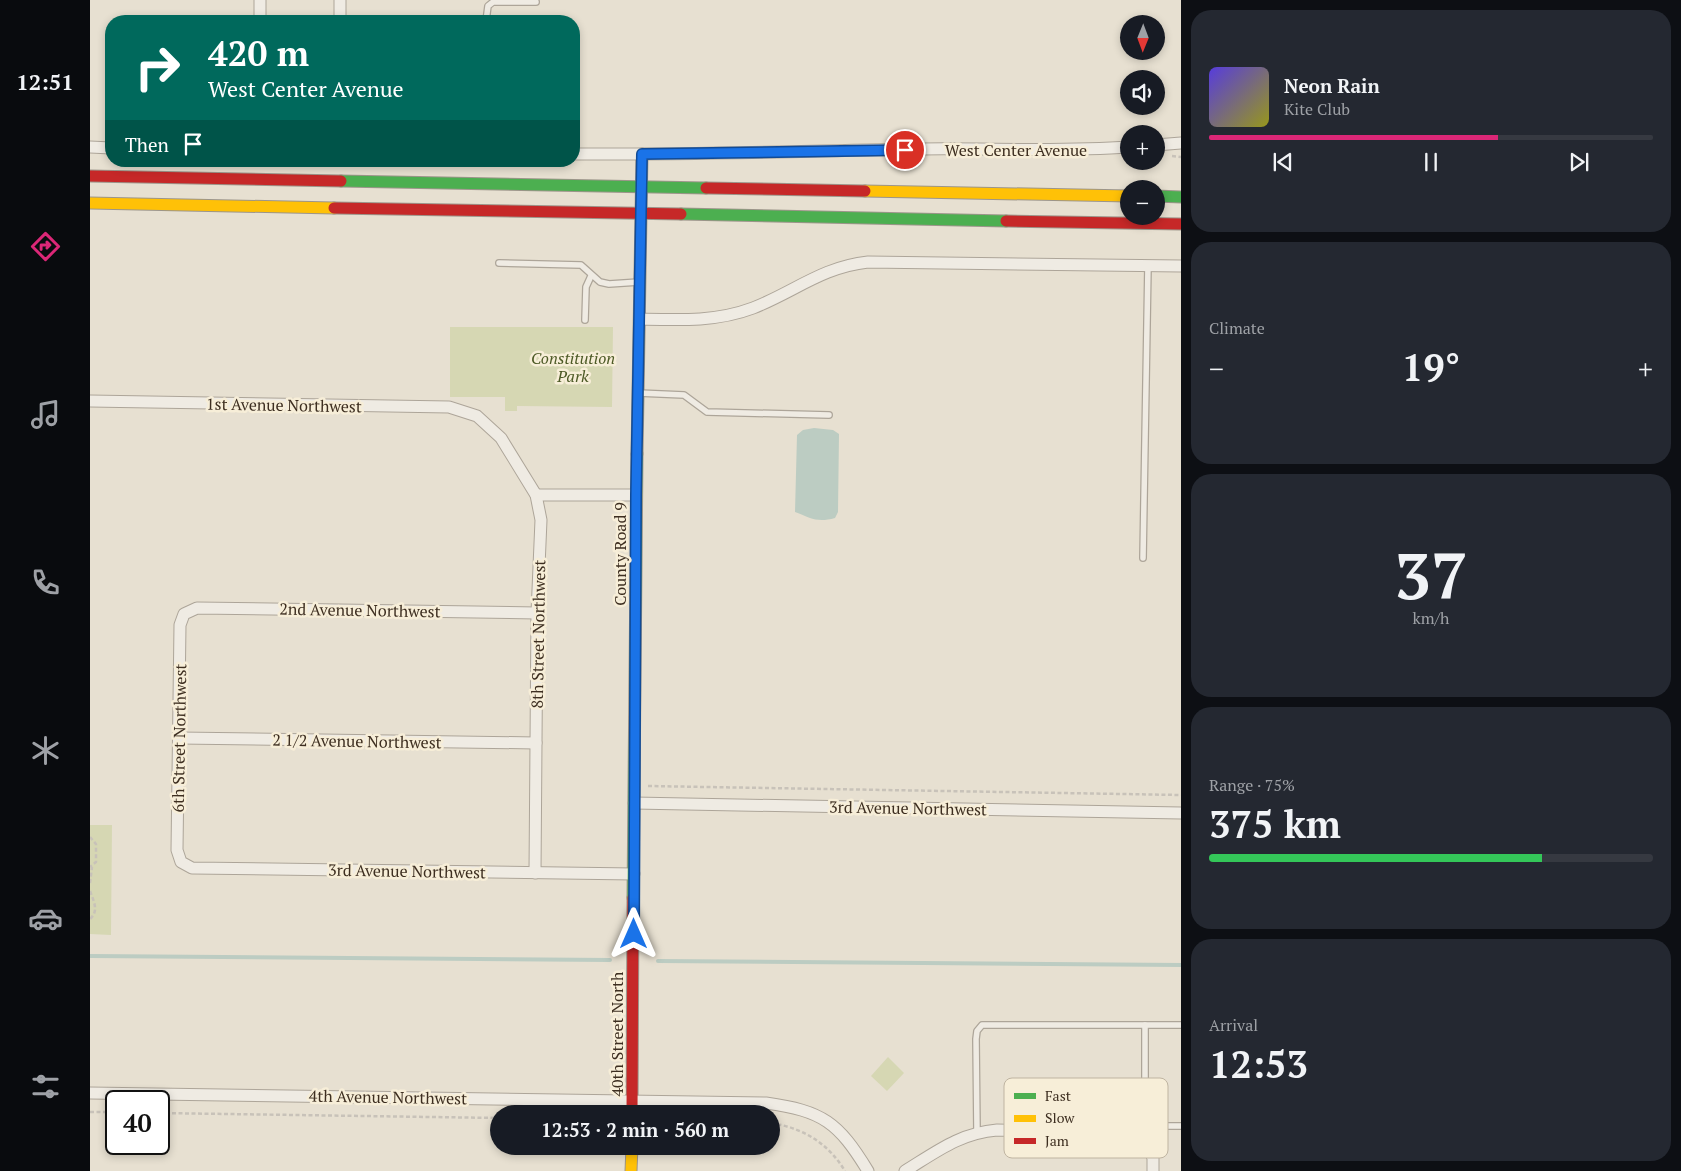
<!DOCTYPE html>
<html lang="en">
<head>
<meta charset="utf-8">
<style>
  body { margin:0; font-family:"PT Serif",serif; background:#242831; color:#f1f3f6; height:100vh; display:flex; flex-direction:column; font-size:19px; white-space:nowrap }
  * { box-sizing:border-box; margin:0 }
  p { font-size:16px; color:#9ea1a6 }
  .icon { flex:none; width:28px; height:28px; fill:none; stroke:currentColor; stroke-width:2; stroke-linecap:round; stroke-linejoin:round }
  .map { position:relative; flex:1; overflow:hidden }
  .details { display:flex; flex-direction:column; gap:10px; padding:10px; background:#0d0f14; width:500px }
  .details>* { flex:none }
  .hud { position:absolute; left:15px; top:15px; width:475px; height:152px; border-radius:20px; box-shadow:0 2px 8px #0003; background:#00695c; color:#fff; overflow:hidden }
  .needle { width:32px; rotate:181deg }
  .buttons { position:absolute; left:1030px; top:15px; display:grid; gap:10px }
  .buttons a { display:grid; place-items:center; width:45px; height:45px; border-radius:50%; background:#171b24; box-shadow:0 2px 8px #0003; font-size:25px }
  .speed { position:absolute; left:15px; top:1090px; display:flex; gap:10px; font-size:25px; font-weight:700; text-align:center }
  .speed>* { display:grid; place-content:center; width:65px; height:65px; border-radius:50%; background:#171b24; box-shadow:0 2px 8px #0003; line-height:1 }
  .speed .limit { border:2px solid #111; border-radius:8px; background:#fff; color:#111 }
  .pin { position:absolute; display:grid; place-items:center; width:42px; height:42px; color:#fff; margin:-21px; border:2px solid #fff; border-radius:50%; box-shadow:0 1px 5px #0007 }
  .me { position:absolute; width:55px; margin:-28px; rotate:0deg; stroke-linejoin:round; filter:drop-shadow(0 0 4px #0008) }
  .turn { display:flex; align-items:center; gap:18px; height:105px; padding:0 20px; font-size:22px }
  .turn .icon { width:65px; height:65px; stroke-width:2.5 }
  .turn b { display:block; font-size:35px; line-height:42px }
  .then { display:flex; align-items:center; height:48px; padding:0 20px; background:#0003; gap:10px; font-size:19px }
  .big { font-size:38px; font-weight:800; line-height:1.1 }
  .details .card { flex:1; display:flex; flex-direction:column; justify-content:center; gap:8px; min-width:0; padding:0 18px; border-radius:20px; background:#242831 }
  .details .dial { align-items:center; gap:0 }
  .dial b { font-size:65px; line-height:1 }
  .song { display:flex; align-items:center; gap:15px }
  .cover { width:60px; height:60px; border-radius:8px; background:linear-gradient(135deg,hsl(250 70% 55%),hsl(60 70% 35%)) }
  .played { height:5px; border-radius:2px; background:linear-gradient(90deg,#db2777 65%,#363941 65%) }
  .keys { display:flex; justify-content:space-around; direction:ltr }
  .heat { display:flex; justify-content:space-between; align-items:center; font-size:28px; direction:ltr }
  .charge { height:8px; border-radius:4px; background:linear-gradient(90deg,#34c759 75%,#363941 0) }
  .trip { position:absolute; left:400px; top:1105px; width:290px; height:50px; border-radius:25px; background:#171b24; box-shadow:0 2px 8px #0003; font-weight:800; line-height:50px; text-align:center }
  main { display:flex; flex:1; min-height:0 }
  .tab-bar { display:flex; flex-direction:column; width:90px; justify-content:space-around; align-items:center; background:#090b0e; color:#9ea1a6 }
  .tab-bar .icon { width:35px; height:35px }
  .tab-bar .current { color:#db2777 }
  .tab-bar b { font-size:22px; color:#f1f3f6 }
  .map>svg:first-child { display:block }
</style>
</head>
<body>
<main>
<nav class="tab-bar">
<b>12:51</b>
<svg class="icon current" aria-label="directions" viewBox="0 0 24 24"><path d="M12 3l9 9-9 9-9-9zM9 14v-3h6M13 9l2 2-2 2"/></svg>
<svg class="icon" aria-label="music" viewBox="0 0 24 24"><path d="M9 18V5l10-2v13"/><circle cx="6" cy="18" r="3"/><circle cx="16" cy="16" r="3"/></svg>
<svg class="icon" aria-label="phone" viewBox="0 0 24 24"><path d="M5 4h4l2 5-3 2q2 4 5 5l2-3 5 2v4C11 20 4 13 5 4z"/></svg>
<svg class="icon" aria-label="climate" viewBox="0 0 24 24"><path d="M12 3v18M4 7l16 10M4 17L20 7"/></svg>
<svg class="icon" aria-label="car" viewBox="0 0 24 24"><path d="M5 17H2v-5l4-1 3-4h7l3 4 3 1v5h-3M9 17h6M6 11h13"/><circle cx="7" cy="17" r="2"/><circle cx="17" cy="17" r="2"/></svg>
<svg class="icon" aria-label="filters" viewBox="0 0 24 24"><path d="M4 7h16M4 17h16"/><circle cx="9" cy="7" r="2"/><circle cx="15" cy="17" r="2"/></svg>
</nav>
<div class="map">
<svg width="1091" height="1171" viewBox="0 0 1091 1171">
  <rect width="100%" height="100%" fill="#e7e0d1"/>
  <g fill="#d6d7b3">
    <polygon points="360,327 523,327 522,407 427,406 427,411 415,411 415,397 360,397"/>
    <polygon points="0,825 22,825 21,935 0,934"/>
    <polygon points="798,1057 814,1073 797,1091 781,1076"/>
  </g>
  <path fill="#bcccc2" d="M724,428L743,430L749,434L748,512L745,518C727,523 721,518 705,512L707,435L713,430Z"/>
  <g fill="none" stroke-linecap="round" stroke-linejoin="round">
    <g stroke="#bcccc2" stroke-width="4">
      <polyline points="0,956 520,960"/>
      <polyline points="568,961 1091,965"/>
    </g>
    <g stroke="#ada599" stroke-width="8">
      <g id="lane">
        <polyline points="396,21 398,6 403,2 446,2"/>
        <polyline points="409,263 491,265 510,282 519,284 549,282"/>
        <polyline points="495,320 496,287 501,276"/>
        <polyline points="548,393 594,395 617,412 739,415"/>
        <polyline points="1053,558 1058,265"/>
        <polyline points="1055,1025 1091,1025"/>
        <polyline points="887,1132 886,1039 887,1031 892,1025 1055,1025 1055,1103 1050,1139"/>
        <polyline points="1050,1139 1065,1126 1091,1126"/>
      </g>
    </g>
    <g stroke="#ada599" stroke-width="13">
      <g id="street">
        <polyline points="170,21 170,0"/>
        <polyline points="250,21 250,0"/>
        <polyline points="1066,145 1091,143"/>
        <polyline points="0,147 21,148"/>
        <path d="M484,154C600,155 715,151 831,149C901,148 969,152 1039,147"/>
        <path d="M550,319C588,320 626,322 663,308C704,292 732,267 778,262L1091,266"/>
        <polyline points="0,401 359,407 387,416 411,438 446,495 451,520 447,613 445,873"/>
        <polyline points="446,495 546,495"/>
        <polyline points="447,613 107,608 94,614 90,625 87,850 91,862 102,868 544,874"/>
        <polyline points="89,738 446,743"/>
        <polyline points="544,803 1091,813"/>
        <path d="M0,1093L676,1103C733,1111 748,1122 778,1171"/>
        <path d="M815,1171C846,1152 870,1133 907,1130L1035,1133L1055,1141L1063,1158V1171"/>
      </g>
    </g>
    <g stroke="#9c958a" stroke-width="13">
      <g id="fast">
        <polyline points="251,181 616,188"/>
        <polyline points="1066,196 1091,197"/>
        <polyline points="591,214 916,221"/>
        <polyline points="543,898 547,454"/>
      </g>
    </g>
    <g stroke="#9c958a" stroke-width="13">
      <g id="slow">
        <polyline points="775,191 1039,196"/>
        <polyline points="0,203 244,208"/>
        <polyline points="547,454 552,154"/>
        <polyline points="541,1171 542,1146"/>
      </g>
    </g>
    <g stroke="#9c958a" stroke-width="13">
      <g id="jam">
        <polyline points="0,176 251,181"/>
        <polyline points="616,188 775,191"/>
        <polyline points="244,208 591,214"/>
        <polyline points="916,221 1091,224"/>
        <polyline points="542,1114 543,898"/>
      </g>
    </g>
    <g stroke="#c8c2b9" stroke-width="2.5" stroke-dasharray="4 2.5" stroke-linecap="butt">
      <polyline points="1082,156 1091,157"/>
      <polyline points="558,786 1091,795"/>
      <polyline points="0,837 6,844 6,862 0,867"/>
      <polyline points="0,883 2,867"/>
      <path d="M0,891C4,902 9,911 0,919"/>
      <polyline points="0,1112 26,1112"/>
      <polyline points="69,1113 409,1118"/>
      <path d="M681,1123C713,1128 738,1143 755,1171"/>
    </g>
    <use href="#lane" stroke="#efebe3" stroke-width="5.5"/>
    <use href="#street" stroke="#efebe3" stroke-width="11"/>
    <use href="#fast" stroke="#4caf50" stroke-width="11"/>
    <use href="#slow" stroke="#ffc107" stroke-width="11"/>
    <use href="#jam" stroke="#c62828" stroke-width="11"/>
  </g>
  <g fill="none" stroke-linecap="round" stroke-linejoin="round">
    <g stroke="#114b97" stroke-width="12">
      <polyline id="route" points="544,934 546,495 552,154 815,150"/>
    </g>
    <use href="#route" stroke="#1a73e8" stroke-width="9"/>
  </g>
  <g text-anchor="middle" stroke-width="5" stroke-linejoin="round" paint-order="stroke">
    <g font-size="16" fill="#3d2e20" stroke="#f7eed8">
      <text x="926" y="156">West Center Avenue</text>
      <text transform="translate(194 405) rotate(1)" y="6">1st Avenue Northwest</text>
      <text transform="translate(530 554) rotate(-90)" y="6">County Road 9</text>
      <text transform="translate(270 610) rotate(1)" y="6">2nd Avenue Northwest</text>
      <text transform="translate(448 634) rotate(-89)" y="6">8th Street Northwest</text>
      <text transform="translate(89 738) rotate(-89)" y="6">6th Street Northwest</text>
      <text transform="translate(267 741) rotate(1)" y="6">2 1/2 Avenue Northwest</text>
      <text transform="translate(818 808) rotate(1)" y="6">3rd Avenue Northwest</text>
      <text transform="translate(317 871) rotate(1)" y="6">3rd Avenue Northwest</text>
      <text transform="translate(527 1034) rotate(-90)" y="6">40th Street North</text>
      <text transform="translate(298 1097) rotate(1)" y="6">4th Avenue Northwest</text>
    </g>
    <g font-size="16" font-style="italic" fill="#4d5a26" stroke="#f7eed8">
      <text x="483" y="364">Constitution<tspan x="483" dy="18">Park</tspan></text>
    </g>
  </g>
  <rect x="914" y="1078" width="164" height="80" rx="8" fill="#f7eed8" stroke="#bfb4a1" stroke-width="1"/>
  <rect x="924" y="1093" width="22" height="6" fill="#4caf50"/>
  <rect x="924" y="1115" width="22" height="7" fill="#ffc107"/>
  <rect x="924" y="1138" width="22" height="6" fill="#c62828"/>
  <g font-size="14" fill="#3d2e20">
    <text x="955" y="1101">Fast</text>
    <text x="955" y="1123">Slow</text>
    <text x="955" y="1146">Jam</text>
  </g>
</svg>
<div class="buttons">
<a><svg class="needle" viewBox="-14 -14 28 28"><path d="M0-13l5 13h-10z" fill="#e53935"/><path d="M0 13l5-13h-10z" fill="#9ea1a6"/></svg></a>
<a><svg class="icon" aria-label="sound" viewBox="0 0 24 24"><path d="M4 9h4l5-4v14l-5-4H4zM17 9q2 3 0 6"/></svg></a>
<a>+</a>
<a>−</a>
</div>
<div class="speed"><div class="limit">40</div></div>
<div class="pin" style="left:815px;top:150px;background:#d93025"><svg class="icon" aria-label="arrive" viewBox="0 0 24 24"><path d="M6 21V4h12l-3 4 3 4H6"/></svg></div>
<svg class="me" style="left:544px;top:934px" viewBox="-20 -20 40 40"><path d="M0-17L14 15 0 8-14 15z" fill="#1a73e8" stroke="#fff" stroke-width="4"/></svg>
<div class="trip">12:53 · 2 min · 560 m</div>
<div class="hud">
<div class="turn"><svg class="icon" aria-label="right" viewBox="0 0 24 24"><path d="M7 20v-9h11M14 6l5 5-5 5"/></svg><div><b>420 m</b>West Center Avenue</div></div>
<div class="then">Then<svg class="icon" aria-label="arrive" viewBox="0 0 24 24"><path d="M6 21V4h12l-3 4 3 4H6"/></svg></div>
</div>
</div>
<section class="details">
<div class="card">
<div class="song"><i class="cover"></i><div><b>Neon Rain</b><p>Kite Club</p></div></div>
<div class="played"></div>
<div class="keys"><svg class="icon" aria-label="previous" viewBox="0 0 24 24"><path d="M18 5L8 12l10 7zM5 5v14"/></svg><svg class="icon" aria-label="pause" viewBox="0 0 24 24"><path d="M8 5v14M16 5v14"/></svg><svg class="icon" aria-label="next" viewBox="0 0 24 24"><path d="M6 5l10 7-10 7zM19 5v14"/></svg></div>
</div>
<div class="card"><p>Climate</p>
<div class="heat"><a>−</a><b class="big">19°</b><a>+</a></div>
</div>
<div class="card dial"><b>37</b><p>km/h</p></div>
<div class="card"><p>Range · 75%</p><b class="big">375 km</b><div class="charge"></div></div>
<div class="card"><p>Arrival</p><b class="big">12:53</b></div>
</section>
</main>
</body>
</html>
